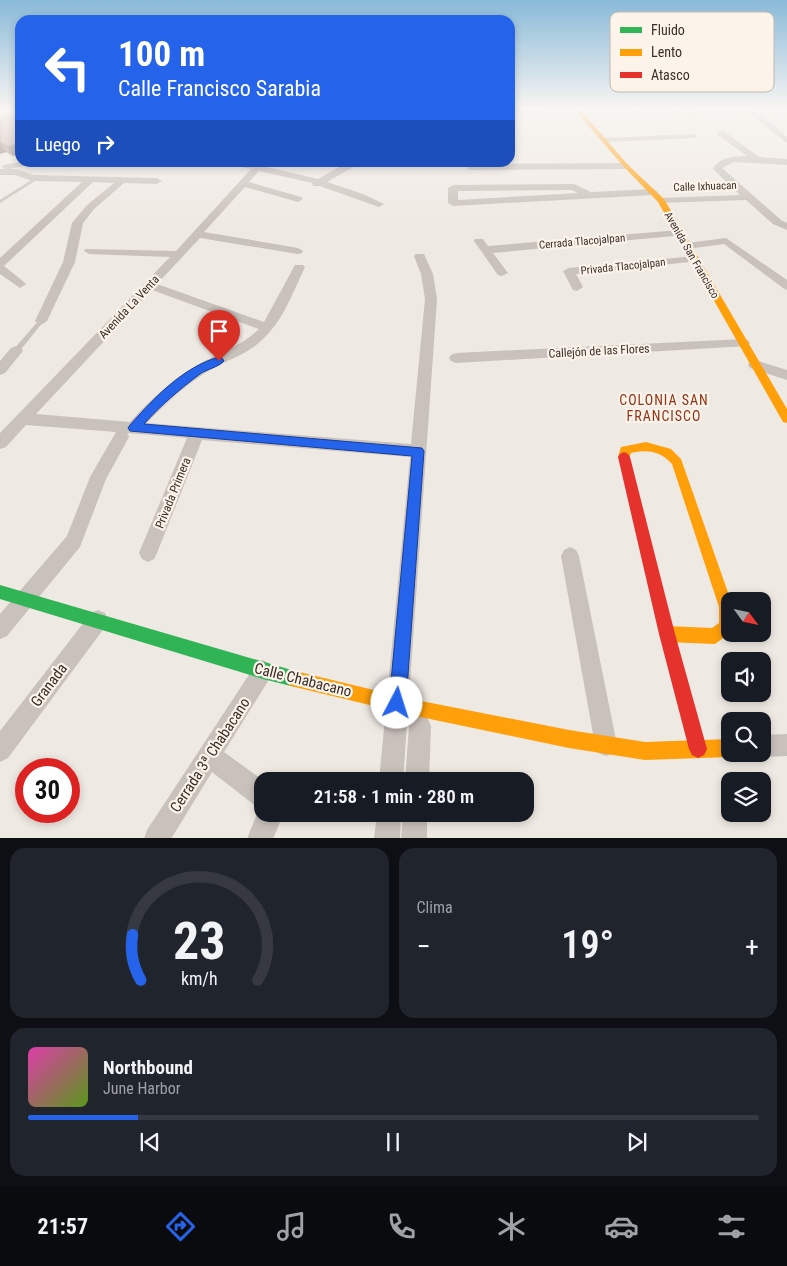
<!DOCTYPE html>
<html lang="es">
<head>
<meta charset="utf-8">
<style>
  body { margin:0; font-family:"Roboto Condensed",sans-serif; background:#20242c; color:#f1f3f6; height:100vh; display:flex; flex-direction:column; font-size:19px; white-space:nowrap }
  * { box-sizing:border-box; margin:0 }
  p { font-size:16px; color:#9ea1a6 }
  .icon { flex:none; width:28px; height:28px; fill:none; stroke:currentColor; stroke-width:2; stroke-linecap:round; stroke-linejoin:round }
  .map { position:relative; height:838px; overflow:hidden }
  .drawer { display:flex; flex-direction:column; gap:10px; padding:10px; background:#0d0f14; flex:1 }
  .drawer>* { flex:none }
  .top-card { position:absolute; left:15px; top:15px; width:500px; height:152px; border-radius:15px; box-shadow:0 2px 8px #0003; background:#2563eb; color:#fff; overflow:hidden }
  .needle { width:32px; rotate:123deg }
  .controls { position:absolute; left:721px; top:592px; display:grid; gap:10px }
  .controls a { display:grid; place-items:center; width:50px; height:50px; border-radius:10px; background:#171b24; box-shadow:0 2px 8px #0003; font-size:25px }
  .speed { position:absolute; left:15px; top:758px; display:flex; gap:10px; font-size:25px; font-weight:700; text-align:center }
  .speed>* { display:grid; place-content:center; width:65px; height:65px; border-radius:50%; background:#171b24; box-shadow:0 2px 8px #0003; line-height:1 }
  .speed .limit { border:8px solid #d22; background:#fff; color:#111 }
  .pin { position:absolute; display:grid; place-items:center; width:42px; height:42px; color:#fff; margin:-51px -21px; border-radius:50% 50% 50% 0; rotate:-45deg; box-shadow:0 0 5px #0007 }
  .pin .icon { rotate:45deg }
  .me { position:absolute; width:55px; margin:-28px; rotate:5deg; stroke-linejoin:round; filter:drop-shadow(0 0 4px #0008) }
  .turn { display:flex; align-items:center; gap:18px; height:105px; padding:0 20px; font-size:22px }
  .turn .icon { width:65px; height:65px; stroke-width:2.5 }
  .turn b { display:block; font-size:35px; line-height:42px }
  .then { display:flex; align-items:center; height:48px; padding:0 20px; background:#0003; gap:10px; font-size:19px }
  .big { font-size:38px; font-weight:600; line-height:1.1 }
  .drawer .widget { flex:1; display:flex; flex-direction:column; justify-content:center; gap:8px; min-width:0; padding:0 18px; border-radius:15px; background:#20242c }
  .drawer .dial { align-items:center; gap:0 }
  .dial svg { height:130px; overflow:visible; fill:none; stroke:#363941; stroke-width:7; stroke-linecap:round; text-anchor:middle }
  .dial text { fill:#f1f3f6; stroke:none }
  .song { display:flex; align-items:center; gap:15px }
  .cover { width:60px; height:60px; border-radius:8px; background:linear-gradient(135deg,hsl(320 70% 55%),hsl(90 70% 35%)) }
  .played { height:5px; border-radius:2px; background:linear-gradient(90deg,#2563eb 15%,#363941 15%) }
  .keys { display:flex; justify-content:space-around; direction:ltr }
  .heat { display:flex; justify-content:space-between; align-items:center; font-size:28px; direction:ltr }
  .drawer .tiles { flex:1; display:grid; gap:10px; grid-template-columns:1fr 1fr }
  .widget:last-child { grid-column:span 2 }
  .trip { position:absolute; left:254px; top:772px; width:280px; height:50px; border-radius:15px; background:#171b24; box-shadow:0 2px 8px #0003; font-weight:600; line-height:50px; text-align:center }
  .dock { display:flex; height:80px; justify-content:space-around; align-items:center; background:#090b0e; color:#9ea1a6 }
  .dock .icon { width:35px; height:35px }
  .dock .on { color:#2563eb }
  .dock b { font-size:22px; color:#f1f3f6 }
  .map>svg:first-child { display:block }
</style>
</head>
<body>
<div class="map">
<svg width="787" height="839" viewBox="0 0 787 839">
  <rect width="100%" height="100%" fill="#efe9e3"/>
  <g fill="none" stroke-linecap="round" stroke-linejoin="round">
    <g fill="#c9c1bb" fill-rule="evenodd">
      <polygon points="36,177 40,178 0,203 0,200"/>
      <polygon points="41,319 44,321 43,322 18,353 14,353 13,351 14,349 39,320"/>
    </g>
    <g fill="#c9c1bb" fill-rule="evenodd">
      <polygon points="580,108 577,111 510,113 510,109"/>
      <polygon points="626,108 635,108 639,112 632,114"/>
      <polygon points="669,108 688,112 710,108 753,111 763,115 787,137 787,143 751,115 719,111 688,116 669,111"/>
      <polygon points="20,109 20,113 0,119 0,115"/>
      <path d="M718,131H724L759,157L787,159V165L734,162L722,168L781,220L787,223V230L773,224L746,200L658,203V199L661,198L740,195L713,169C719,157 735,156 747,156L718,135Z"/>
      <polygon points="693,134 697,136 696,138 604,142 600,140 604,138"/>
      <polygon points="20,162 48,162 9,169 16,169 33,175 157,178 162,181 157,184 124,183 94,209 83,223 75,262 47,321 41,325 35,321 63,262 72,223 87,205 114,183 93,182 4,266 24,282 26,284 20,288 0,274 0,258 82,182 32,181 15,175 0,175 0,169 5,169 2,167 3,165"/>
      <polygon points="107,162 116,162 116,163 112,166"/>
      <path d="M216,162L255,164L257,162H266L263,166L318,179L348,162H355V166L327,182L363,194L384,204L379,207L376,206L320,186H313L312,183L259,171L249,182L301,197L303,199L298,202L245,187L204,232L298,248L303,251L302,253L298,254L200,238L157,284L264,322L295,265H303L305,267C293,292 283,321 262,340C248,354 229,359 212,369C187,383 167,402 147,423L411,444L425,299L421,274L414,256L416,254H424L433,274L437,299L409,697L419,699L431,726L429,781H405L409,727L407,723L403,781H379L410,457L202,440L157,553L154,559L148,562L142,559L139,553L187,438L127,433L129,437L106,479L80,547L7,636L0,639V614L67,536L90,477L116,432L26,425L6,447L0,449V433L170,257L89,254L84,251L85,249L176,251L251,169ZM152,290L259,329C242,346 220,352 199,364C173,379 151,399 130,422L36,414Z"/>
      <polygon points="464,162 473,162 474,164 626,163 630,166 626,169 471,170 468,169"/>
      <path d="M574,184L591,192L653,189L658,192L653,195L453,206L448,203V188L453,185ZM572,190L578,193L458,200V191Z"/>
      <polygon points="680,230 685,233 684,235 493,253 508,273 502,276 498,275 474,241 475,239 483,239 488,246"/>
      <polygon points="726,238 787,280 787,290 783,288 724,244 687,249 682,246 687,243"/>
      <polygon points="695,256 699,257 701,259 699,261 576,274 583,287 577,291 573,290 563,271 569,268"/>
      <polygon points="743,339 748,340 750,343 748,346 456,363 451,361 449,358 451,355 456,353"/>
      <polygon points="16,346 21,348 23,351 5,373 0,375 0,361 11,348"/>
      <polygon points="755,360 787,370 787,380 750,368 748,365 750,362"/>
      <polygon points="570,547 576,550 579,556 617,745 614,753 606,756 598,753 595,745 561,556 564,550"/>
      <polygon points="98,610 105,613 108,620 105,627 8,758 0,762 0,731 91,613"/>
      <polygon points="263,660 270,664 274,671 270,678 224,752 264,781 262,814 281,814 280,822 273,839 247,839 260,806 253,804 212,772 171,839 144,839 147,830 256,664"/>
      <polygon points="787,734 787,756 762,757 754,754 762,754 762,735"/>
      <polygon points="377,814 401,814 400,839 374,839"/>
      <polygon points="403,814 427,814 427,839 401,839"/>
    </g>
    <polygon fill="#30b455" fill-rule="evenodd" points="0,585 295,671 301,673 303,679 301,685 295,687 263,679 0,599"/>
    <g fill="#ff9f0a" fill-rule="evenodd">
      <polygon points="573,108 579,108 628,165 664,199 787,409 787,423 783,422 658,202 624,167"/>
      <path d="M646,442L671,449L681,459L731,601L730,633L715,644L667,642L662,639L659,634L662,629L667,626L712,628L719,623V607L672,464C661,451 647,449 631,453L628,460L624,462L620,460L618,457L621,447Z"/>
      <polygon points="295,671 411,699 569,730 645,742 730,739 730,754 736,754 730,757 645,760 569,748 411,715 295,687 289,685 287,679 289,673"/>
    </g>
    <polygon fill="#e5322d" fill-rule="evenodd" points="624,452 628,454 630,457 675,634 707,749 704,755 698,758 692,755 689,749 659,634 618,457 620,454"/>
  </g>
  <polygon fill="#a9948b" points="0,120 13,156 6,152 0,154"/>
  <g fill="#8a7871">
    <polygon points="1,143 6,152 0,154 0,144"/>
    <polygon points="20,143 20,153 13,156 8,147"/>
  </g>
  <polygon fill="#c5aca2" stroke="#8a7871" points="20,114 20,143 8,147 1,143 0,144 0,120"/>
  <linearGradient id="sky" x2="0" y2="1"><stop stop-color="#89bad9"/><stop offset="0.48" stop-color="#f8f5f2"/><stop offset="1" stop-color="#f8f5f2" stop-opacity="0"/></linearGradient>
  <rect width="787" height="226" fill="url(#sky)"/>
  <path fill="#2563eb" stroke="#184099" d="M219,357L222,358L224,361C219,367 207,369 200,374C180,389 161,405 144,424L422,448L424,451L406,703L403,709L397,711L391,709L389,703L412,456L130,431L128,428L130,425C154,398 183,367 219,357Z"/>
  <g text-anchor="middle" stroke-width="4.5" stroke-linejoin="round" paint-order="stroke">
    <g font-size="11" fill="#3a2e28" stroke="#fcf3ea">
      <text transform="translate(705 186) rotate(-2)" y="4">Calle Ixhuacan</text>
      <text transform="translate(582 241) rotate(-5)" y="4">Cerrada Tlacojalpan</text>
      <text transform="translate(692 255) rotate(60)" y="4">Avenida San Francisco</text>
      <text transform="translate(623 266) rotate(-6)" y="4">Privada Tlacojalpan</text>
    </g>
    <g font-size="12" fill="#3a2e28" stroke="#fcf3ea">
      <text transform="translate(129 307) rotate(-47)" y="4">Avenida La Venta</text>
      <text transform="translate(599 351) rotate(-3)" y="4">Callejón de las Flores</text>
      <text transform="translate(173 493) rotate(-68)" y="4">Privada Primera</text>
    </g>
    <g font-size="14" letter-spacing="1" fill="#923418" stroke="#fcf3ea">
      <text x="664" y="405">COLONIA SAN<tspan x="664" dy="16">FRANCISCO</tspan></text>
    </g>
    <g font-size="15" fill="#3a2e28" stroke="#fcf3ea">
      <text transform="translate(303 680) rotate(14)" y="5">Calle Chabacano</text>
      <text transform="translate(49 685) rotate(-53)" y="5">Granada</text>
      <text transform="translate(210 755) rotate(-57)" y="5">Cerrada 3ª Chabacano</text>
    </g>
  </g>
  <rect x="610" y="12" width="164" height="80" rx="8" fill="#fcf3ea" stroke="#c2b8b0" stroke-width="1"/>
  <rect x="620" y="27" width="22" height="6" fill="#30b455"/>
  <rect x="620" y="49" width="22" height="7" fill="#ff9f0a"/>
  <rect x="620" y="72" width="22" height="6" fill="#e5322d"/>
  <g font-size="14" fill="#3a2e28">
    <text x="651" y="35">Fluido</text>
    <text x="651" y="57">Lento</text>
    <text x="651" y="80">Atasco</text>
  </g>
</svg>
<div class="controls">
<a><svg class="needle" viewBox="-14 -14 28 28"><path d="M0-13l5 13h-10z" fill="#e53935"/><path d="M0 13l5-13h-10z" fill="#9ea1a6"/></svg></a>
<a><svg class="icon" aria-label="sound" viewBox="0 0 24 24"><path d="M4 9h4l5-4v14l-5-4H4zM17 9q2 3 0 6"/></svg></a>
<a><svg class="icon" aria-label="search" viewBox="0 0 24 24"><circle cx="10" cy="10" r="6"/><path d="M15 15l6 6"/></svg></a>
<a><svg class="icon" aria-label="layers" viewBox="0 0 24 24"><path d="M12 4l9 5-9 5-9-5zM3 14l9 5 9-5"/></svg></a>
</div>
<div class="speed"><div class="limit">30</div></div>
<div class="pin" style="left:219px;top:361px;background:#d93025"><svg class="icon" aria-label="arrive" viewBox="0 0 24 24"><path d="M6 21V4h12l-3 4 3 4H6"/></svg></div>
<svg class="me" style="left:397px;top:703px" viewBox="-20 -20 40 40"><circle r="19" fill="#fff"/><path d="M0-13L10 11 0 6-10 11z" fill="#2563eb"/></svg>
<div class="trip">21:58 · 1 min · 280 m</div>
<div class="top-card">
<div class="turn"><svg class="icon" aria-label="left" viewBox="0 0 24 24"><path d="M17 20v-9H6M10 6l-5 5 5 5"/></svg><div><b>100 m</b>Calle Francisco Sarabia</div></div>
<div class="then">Luego<svg class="icon" aria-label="right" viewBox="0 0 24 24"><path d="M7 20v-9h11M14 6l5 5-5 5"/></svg></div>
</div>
</div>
<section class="drawer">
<div class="tiles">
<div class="widget dial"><svg viewBox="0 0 100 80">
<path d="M14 69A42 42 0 1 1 86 69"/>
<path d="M14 69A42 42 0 0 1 9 41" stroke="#2563eb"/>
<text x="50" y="56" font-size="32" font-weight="700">23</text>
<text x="50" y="72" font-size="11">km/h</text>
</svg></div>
<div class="widget"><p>Clima</p>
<div class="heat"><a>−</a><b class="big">19°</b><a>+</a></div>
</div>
<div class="widget">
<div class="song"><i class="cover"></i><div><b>Northbound</b><p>June Harbor</p></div></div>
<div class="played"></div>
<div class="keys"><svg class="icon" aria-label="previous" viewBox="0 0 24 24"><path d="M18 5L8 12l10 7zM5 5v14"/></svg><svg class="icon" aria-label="pause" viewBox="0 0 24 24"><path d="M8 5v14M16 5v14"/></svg><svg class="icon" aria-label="next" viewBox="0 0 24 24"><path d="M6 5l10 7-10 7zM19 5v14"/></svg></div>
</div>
</div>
</section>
<nav class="dock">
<b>21:57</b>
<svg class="icon on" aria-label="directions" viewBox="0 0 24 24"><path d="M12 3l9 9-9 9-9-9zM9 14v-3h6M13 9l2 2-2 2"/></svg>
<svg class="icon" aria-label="music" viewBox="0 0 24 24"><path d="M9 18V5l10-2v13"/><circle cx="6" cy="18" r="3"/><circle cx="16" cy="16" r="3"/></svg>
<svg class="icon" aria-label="phone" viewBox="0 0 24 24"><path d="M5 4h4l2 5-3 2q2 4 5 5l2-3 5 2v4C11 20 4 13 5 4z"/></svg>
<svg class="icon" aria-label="climate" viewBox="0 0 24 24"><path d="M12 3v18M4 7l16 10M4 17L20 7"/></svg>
<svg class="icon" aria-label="car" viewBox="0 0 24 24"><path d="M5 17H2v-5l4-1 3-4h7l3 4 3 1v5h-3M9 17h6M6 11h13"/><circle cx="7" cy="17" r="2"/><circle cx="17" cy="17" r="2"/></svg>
<svg class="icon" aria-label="filters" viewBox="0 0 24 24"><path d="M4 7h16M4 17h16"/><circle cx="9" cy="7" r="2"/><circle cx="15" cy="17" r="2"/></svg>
</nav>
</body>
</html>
